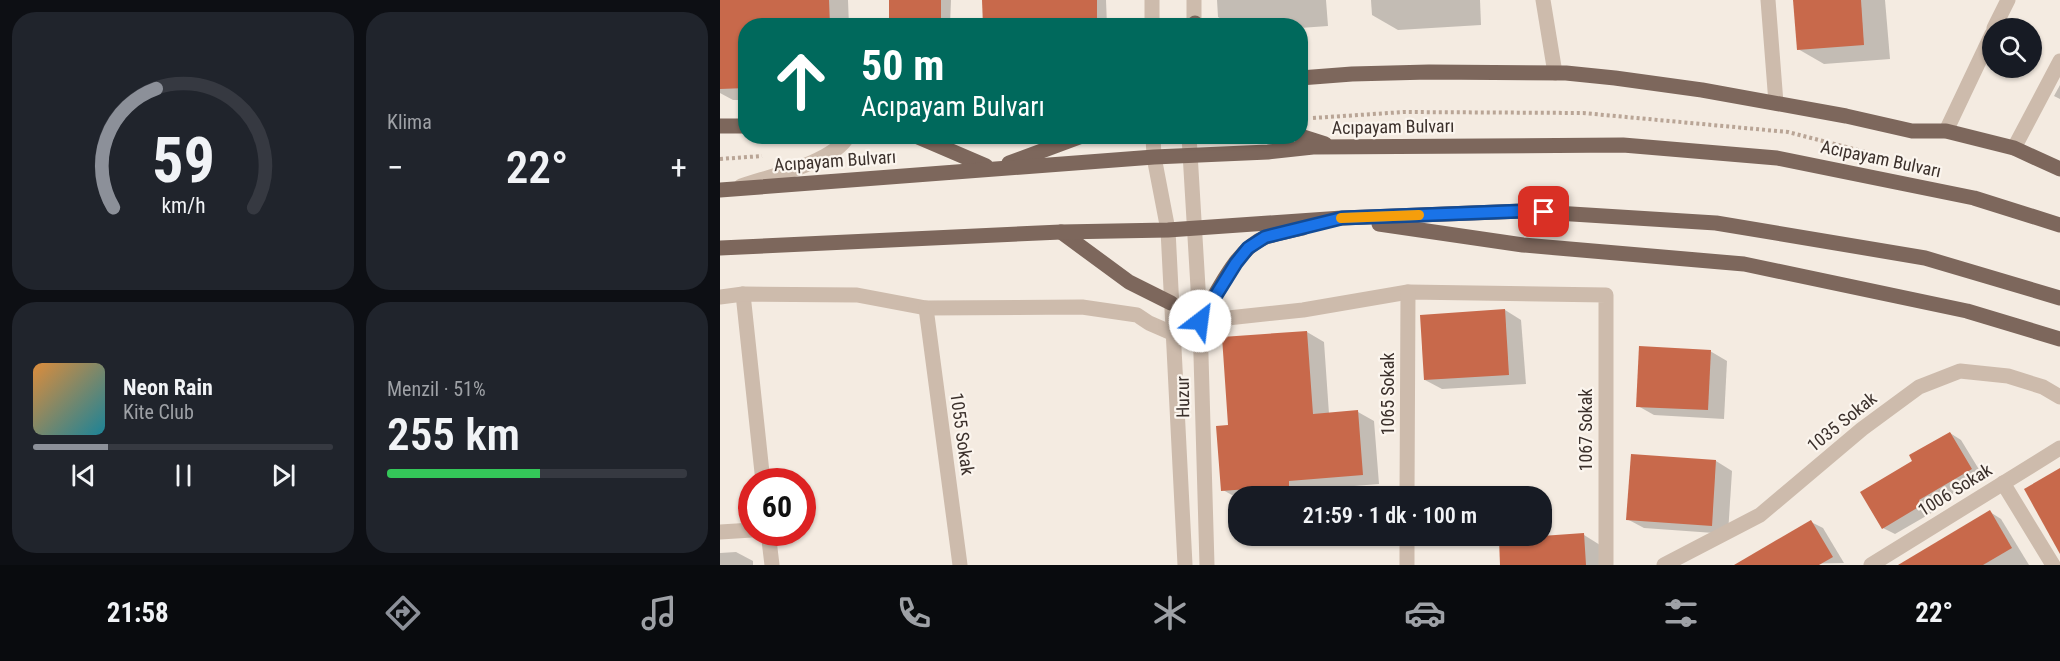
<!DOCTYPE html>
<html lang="tr">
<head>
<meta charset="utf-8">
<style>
  body { margin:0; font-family:"Roboto Condensed",sans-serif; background:#20242c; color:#f1f3f6; height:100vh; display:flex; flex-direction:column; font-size:22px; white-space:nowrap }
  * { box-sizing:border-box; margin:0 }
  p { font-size:20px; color:#9ea1a6 }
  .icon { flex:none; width:33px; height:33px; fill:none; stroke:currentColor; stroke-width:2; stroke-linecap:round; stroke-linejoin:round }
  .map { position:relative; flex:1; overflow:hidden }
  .details { display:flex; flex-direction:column; gap:12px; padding:12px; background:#0d0f14; width:720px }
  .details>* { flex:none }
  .hud { position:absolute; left:18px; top:18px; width:570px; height:126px; border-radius:24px; box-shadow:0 2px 4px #0004; background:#00695c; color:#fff; overflow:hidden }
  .tools { position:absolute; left:1262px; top:18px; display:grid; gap:12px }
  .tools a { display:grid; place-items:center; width:60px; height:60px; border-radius:50%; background:#171b24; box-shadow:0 2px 4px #0004; font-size:30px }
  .speed { position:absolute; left:18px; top:468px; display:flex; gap:12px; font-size:30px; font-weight:700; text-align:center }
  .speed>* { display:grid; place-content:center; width:78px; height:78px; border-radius:50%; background:#171b24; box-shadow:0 2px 4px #0004; line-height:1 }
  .speed .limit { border:9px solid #d22; background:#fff; color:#111 }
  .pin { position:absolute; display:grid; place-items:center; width:51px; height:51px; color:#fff; margin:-26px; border-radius:12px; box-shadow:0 3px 9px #0006 }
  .me { position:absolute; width:66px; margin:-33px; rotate:30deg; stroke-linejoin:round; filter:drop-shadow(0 0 4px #0008) }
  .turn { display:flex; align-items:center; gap:21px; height:126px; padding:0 24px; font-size:27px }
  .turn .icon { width:78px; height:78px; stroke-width:2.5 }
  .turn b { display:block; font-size:42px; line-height:51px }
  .big { font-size:45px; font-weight:600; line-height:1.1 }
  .details .card { flex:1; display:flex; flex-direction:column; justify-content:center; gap:9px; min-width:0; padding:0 21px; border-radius:24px; background:#20242c }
  .details .dial { align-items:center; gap:0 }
  .dial svg { height:156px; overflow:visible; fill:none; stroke:#363941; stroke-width:7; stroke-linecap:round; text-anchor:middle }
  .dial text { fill:#f1f3f6; stroke:none }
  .song { display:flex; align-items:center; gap:18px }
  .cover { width:72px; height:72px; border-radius:9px; background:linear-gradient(135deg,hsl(30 70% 55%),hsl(190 70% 35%)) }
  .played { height:6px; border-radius:3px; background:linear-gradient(90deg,#8c9099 25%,#363941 25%) }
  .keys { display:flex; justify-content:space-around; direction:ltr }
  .heat { display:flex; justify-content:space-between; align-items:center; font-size:33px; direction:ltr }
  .charge { height:9px; border-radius:4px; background:linear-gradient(90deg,#34c759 51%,#363941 0) }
  .details .tiles { flex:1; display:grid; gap:12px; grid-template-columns:repeat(2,1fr) }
  .trip { position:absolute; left:508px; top:486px; width:324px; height:60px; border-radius:24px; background:#171b24; box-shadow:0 2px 4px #0004; font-weight:600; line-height:60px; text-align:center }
  .tabs { display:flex; height:96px; justify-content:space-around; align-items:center; background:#090b0e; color:#9ea1a6 }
  .tabs .icon { width:42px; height:42px }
  .tabs .selected { color:#8c9099 }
  .tabs b { font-size:27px; color:#f1f3f6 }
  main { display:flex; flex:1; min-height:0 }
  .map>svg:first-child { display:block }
</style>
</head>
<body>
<main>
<section class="details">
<div class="tiles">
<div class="card dial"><svg viewBox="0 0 100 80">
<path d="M14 69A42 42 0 1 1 86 69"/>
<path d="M14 69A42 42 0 0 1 36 8" stroke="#8c9099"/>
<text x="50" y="56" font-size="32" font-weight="700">59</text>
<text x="50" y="72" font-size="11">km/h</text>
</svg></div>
<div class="card"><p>Klima</p>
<div class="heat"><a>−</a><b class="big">22°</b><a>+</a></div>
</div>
<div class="card">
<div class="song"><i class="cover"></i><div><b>Neon Rain</b><p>Kite Club</p></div></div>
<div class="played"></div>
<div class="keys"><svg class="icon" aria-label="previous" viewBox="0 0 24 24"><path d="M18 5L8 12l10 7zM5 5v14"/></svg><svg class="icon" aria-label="pause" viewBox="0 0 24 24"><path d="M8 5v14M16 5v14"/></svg><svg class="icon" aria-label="next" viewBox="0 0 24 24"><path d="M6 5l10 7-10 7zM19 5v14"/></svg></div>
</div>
<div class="card"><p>Menzil · 51%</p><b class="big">255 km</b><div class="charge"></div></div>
</div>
</section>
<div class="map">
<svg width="1340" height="565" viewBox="0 0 1340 565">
  <rect width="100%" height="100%" fill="#f4ebe1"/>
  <g fill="#0003">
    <polygon points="0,0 128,0 129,26 26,26 26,100 13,100 0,93"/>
    <polygon points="171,0 231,0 230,26 171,26"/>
    <polygon points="264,0 386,0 387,26 265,26"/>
    <polygon points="497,0 606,0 608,26 580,28 580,26 513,26 498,17"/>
    <polygon points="651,0 760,0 761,25 678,30 652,15"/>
    <polygon points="1074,0 1165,0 1170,59 1104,64 1078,49"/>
    <polygon points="1340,85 1340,99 1334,96"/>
    <polygon points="785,310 801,320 806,384 722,389 705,380"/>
    <polygon points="587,332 604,342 609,414 638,412 654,421 659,484 585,490 585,494 519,496 519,499 503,490 509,427"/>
    <polygon points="990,351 1007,361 1004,419 934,415 918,406"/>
    <polygon points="1230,433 1241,440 1263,476 1210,507 1213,512 1175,534 1163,528 1194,461"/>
    <polygon points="996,461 1012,471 1008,534 924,528 907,519"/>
    <polygon points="1270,512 1281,519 1309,565 1182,565"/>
    <polygon points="1091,522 1103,528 1124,563 1017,565"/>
    <polygon points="864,535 880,545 882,565 782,565"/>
    <polygon points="16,552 33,561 33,565 0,565 0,553"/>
  </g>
  <g fill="#c8694b">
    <polygon points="0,0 109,0 110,26 26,26 26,88 0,89"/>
    <rect x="169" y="0" width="52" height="26"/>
    <polygon points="262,0 377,0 377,26 263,26"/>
    <polygon points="1073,0 1141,0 1144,45 1077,50"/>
    <polygon points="785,309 789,375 704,380 700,315"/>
    <polygon points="587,331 593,414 638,410 643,475 569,481 569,486 501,491 496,426 508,425 502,337"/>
    <polygon points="919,346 991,350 988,410 916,407"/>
    <polygon points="1230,432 1252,469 1199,500 1202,505 1162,529 1140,492 1192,461 1189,455"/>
    <polygon points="911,454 996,460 992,526 906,520"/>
    <polygon points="1340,468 1340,554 1304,489"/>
    <polygon points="1270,510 1292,548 1263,565 1178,565"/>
    <polygon points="1091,520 1113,557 1099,565 1014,565"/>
    <polygon points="864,533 866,565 780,565 779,539"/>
  </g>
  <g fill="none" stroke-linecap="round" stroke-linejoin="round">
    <g stroke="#b9a596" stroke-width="4" stroke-dasharray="3 3" stroke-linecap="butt">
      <polyline points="593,118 684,112 863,113 1068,132 1149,153"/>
      <polyline points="257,138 292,139"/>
      <polyline points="0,159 42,156"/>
    </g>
    <g stroke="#cdbbac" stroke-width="15">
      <polyline points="432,0 432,26"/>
      <polyline points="474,0 474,26"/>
      <polyline points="823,0 835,73"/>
      <polyline points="1048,0 1056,103"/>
      <polyline points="1274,28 1288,0"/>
      <polyline points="1226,131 1272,34"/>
      <polyline points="433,136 434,157 448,230 465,565"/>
      <polyline points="469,136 480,321 487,565"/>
      <polyline points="1294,148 1340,61"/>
      <path d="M21,186C50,176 113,163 128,136"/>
      <polyline points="23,294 43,482"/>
      <polyline points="0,297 23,294 137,295 206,308 362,307 417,315 429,323 452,333"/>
      <polyline points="206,308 240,565"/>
      <polyline points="480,321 583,310 688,292 886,295 886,565"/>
      <polyline points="1283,483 1333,565"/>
      <polyline points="687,496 688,292"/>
      <polyline points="0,532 32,530"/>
      <polyline points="48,532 52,565"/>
      <polyline points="687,565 687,536"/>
      <polyline points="944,565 1040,515 1142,429 1199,387 1240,371 1288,376 1323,387 1340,397"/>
      <polyline points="1151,565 1340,448"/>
    </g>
    <g stroke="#7d675c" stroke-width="15">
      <polyline points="475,23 475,26"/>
      <polyline points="580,78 632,74 709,72 846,73 895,78 982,90 1126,116 1192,131 1226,131 1294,148 1340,169"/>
      <polyline points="0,126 26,126"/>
      <polyline points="196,136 266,166"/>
      <polyline points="580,136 605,144"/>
      <polyline points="289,163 362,136"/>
      <polyline points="0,190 434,157 548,152 593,147 903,145 1057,158 1254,198 1340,225"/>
      <polyline points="659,224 803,245 1024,264 1247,311 1340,339"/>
      <polyline points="341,232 409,282 451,303"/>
      <polyline points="0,248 341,232 448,230 622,218 803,211 996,223 1205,258 1340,298"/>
      <path d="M480,321C496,295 516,248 546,237C558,233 571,231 583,228"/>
    </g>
  </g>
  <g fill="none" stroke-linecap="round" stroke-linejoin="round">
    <g stroke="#114b97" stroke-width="15">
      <polyline id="route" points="480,321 516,263 528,248 545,237 622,218 803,211 824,212"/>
    </g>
    <use href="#route" stroke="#1a73e8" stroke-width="10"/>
    <polyline stroke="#f59e0b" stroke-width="10" points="621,218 699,215"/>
  </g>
  <g text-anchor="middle" stroke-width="4.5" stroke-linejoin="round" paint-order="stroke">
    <g font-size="18" fill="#3b302b" stroke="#fbf5ee">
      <text transform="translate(673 127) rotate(-1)" y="6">Acıpayam Bulvarı</text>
      <text transform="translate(1161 159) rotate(12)" y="6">Acıpayam Bulvarı</text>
      <text transform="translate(115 161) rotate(-4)" y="6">Acıpayam Bulvarı</text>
      <text transform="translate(668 394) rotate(-90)" y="6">1065 Sokak</text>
      <text transform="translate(463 397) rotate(-91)" y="6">Huzur</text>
      <text transform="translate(1122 422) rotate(-39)" y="6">1035 Sokak</text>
      <text transform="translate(866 430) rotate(-90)" y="6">1067 Sokak</text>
      <text transform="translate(242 434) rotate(82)" y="6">1055 Sokak</text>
      <text transform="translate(1235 490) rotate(-32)" y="6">1006 Sokak</text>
    </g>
  </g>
</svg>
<div class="tools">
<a><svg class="icon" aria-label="search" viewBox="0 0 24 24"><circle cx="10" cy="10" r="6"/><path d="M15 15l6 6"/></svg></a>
</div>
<div class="speed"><div class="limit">60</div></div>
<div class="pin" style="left:824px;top:212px;background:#d93025"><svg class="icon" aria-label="arrive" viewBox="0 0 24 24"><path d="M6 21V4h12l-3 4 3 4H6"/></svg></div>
<svg class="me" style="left:480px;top:321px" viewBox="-20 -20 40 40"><circle r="19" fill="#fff"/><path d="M0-13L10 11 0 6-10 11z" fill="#1a73e8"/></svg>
<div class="trip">21:59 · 1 dk · 100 m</div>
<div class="hud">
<div class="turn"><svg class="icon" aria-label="ahead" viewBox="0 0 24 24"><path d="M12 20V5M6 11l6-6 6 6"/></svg><div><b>50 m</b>Acıpayam Bulvarı</div></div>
</div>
</div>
</main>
<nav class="tabs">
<b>21:58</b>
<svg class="icon selected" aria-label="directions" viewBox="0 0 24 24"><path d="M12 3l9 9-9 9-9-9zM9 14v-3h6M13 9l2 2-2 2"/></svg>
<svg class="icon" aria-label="music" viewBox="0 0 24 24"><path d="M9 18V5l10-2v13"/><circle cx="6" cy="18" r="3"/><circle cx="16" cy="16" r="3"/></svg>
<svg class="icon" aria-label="phone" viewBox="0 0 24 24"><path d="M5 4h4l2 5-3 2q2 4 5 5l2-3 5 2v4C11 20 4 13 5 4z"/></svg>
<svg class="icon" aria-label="climate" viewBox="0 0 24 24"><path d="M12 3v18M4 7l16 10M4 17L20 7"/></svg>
<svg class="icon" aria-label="car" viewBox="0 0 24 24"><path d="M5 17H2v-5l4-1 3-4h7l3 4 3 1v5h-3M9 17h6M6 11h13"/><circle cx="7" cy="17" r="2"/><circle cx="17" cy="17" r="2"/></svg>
<svg class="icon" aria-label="filters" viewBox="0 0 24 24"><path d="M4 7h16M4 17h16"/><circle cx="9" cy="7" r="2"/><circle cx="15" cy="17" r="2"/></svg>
<b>22°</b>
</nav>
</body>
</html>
